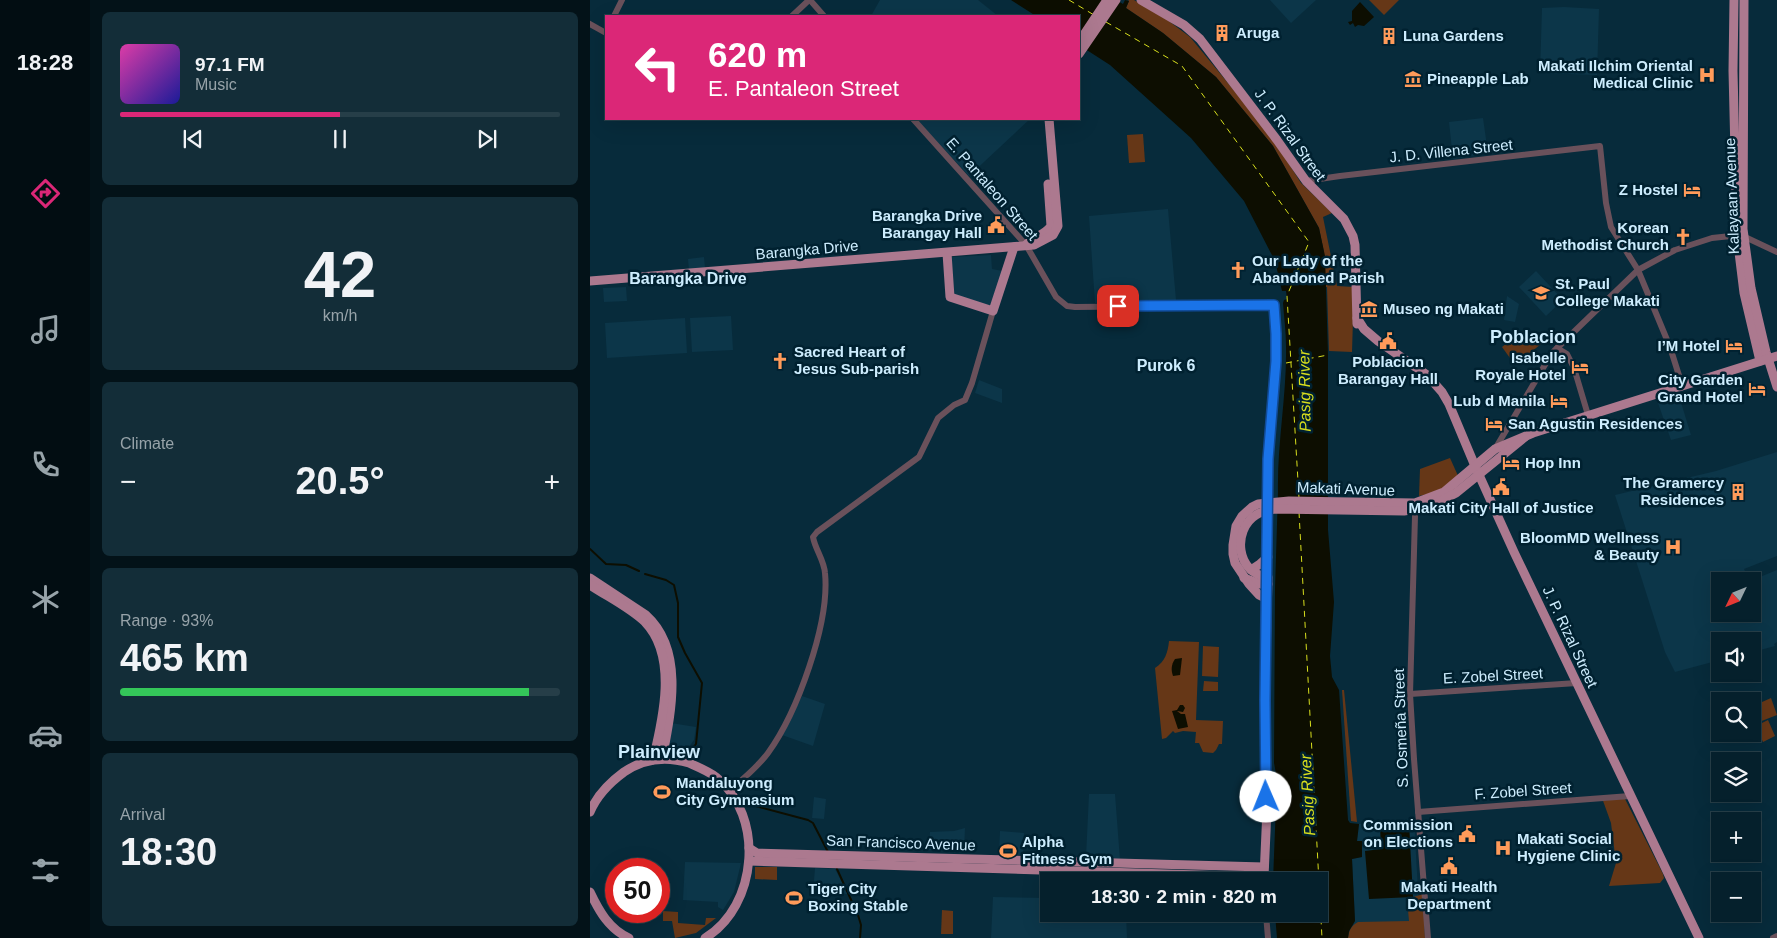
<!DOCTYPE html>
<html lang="en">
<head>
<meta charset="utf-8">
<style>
  body { margin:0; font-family:Helvetica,sans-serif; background:#132d38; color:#f1f3f6; height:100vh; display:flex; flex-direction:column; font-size:19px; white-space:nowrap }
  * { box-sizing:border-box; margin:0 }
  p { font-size:16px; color:#97a3a9 }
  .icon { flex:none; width:28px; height:28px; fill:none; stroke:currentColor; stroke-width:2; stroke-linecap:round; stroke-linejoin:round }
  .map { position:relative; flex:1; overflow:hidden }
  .details { display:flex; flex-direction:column; gap:12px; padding:12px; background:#031218; width:500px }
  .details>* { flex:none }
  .guide { position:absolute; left:15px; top:15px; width:475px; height:105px; border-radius:0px; box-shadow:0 5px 20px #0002,0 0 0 1px #263e48; background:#db2777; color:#fff; overflow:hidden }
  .needle { width:32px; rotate:227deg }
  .fabs { position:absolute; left:1121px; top:572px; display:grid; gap:10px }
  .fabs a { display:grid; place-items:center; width:50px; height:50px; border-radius:0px; background:#05202c; box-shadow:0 5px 20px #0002,0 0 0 1px #263e48; font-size:25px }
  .speed { position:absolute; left:15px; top:858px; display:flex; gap:10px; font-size:25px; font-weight:700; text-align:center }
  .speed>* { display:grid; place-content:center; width:65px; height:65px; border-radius:50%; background:#05202c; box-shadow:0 5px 20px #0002,0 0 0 1px #263e48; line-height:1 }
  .speed .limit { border:8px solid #d22; background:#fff; color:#111 }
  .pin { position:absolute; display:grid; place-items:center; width:42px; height:42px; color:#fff; margin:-21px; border-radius:10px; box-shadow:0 2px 8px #0006 }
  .me { position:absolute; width:55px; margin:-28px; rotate:359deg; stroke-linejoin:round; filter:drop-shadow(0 0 4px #0008) }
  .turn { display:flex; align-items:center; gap:18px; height:105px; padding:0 20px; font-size:22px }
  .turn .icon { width:65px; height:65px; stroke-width:2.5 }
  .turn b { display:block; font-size:35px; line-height:42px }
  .big { font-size:38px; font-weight:600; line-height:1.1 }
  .details .card { flex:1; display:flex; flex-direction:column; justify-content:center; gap:8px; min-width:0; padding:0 18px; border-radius:8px; background:#132d38 }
  .details .dial { align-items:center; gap:0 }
  .dial b { font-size:65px; line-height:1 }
  .song { display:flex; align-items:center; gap:15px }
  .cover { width:60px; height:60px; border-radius:8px; background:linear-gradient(135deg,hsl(320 70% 55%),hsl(240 70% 35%)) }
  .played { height:5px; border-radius:2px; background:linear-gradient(90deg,#db2777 50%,#263e48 50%) }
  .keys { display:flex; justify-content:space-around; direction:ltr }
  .heat { display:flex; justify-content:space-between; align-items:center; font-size:28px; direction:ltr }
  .charge { height:8px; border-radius:4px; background:linear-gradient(90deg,#34c759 93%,#263e48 0) }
  .trip { position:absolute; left:450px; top:872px; width:288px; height:50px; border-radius:0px; background:#05202c; box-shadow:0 5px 20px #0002,0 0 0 1px #263e48; font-weight:600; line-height:50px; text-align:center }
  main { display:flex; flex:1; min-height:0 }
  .tab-bar { display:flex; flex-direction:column; width:90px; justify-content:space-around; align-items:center; background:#020d12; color:#97a3a9 }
  .tab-bar .icon { width:35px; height:35px }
  .tab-bar .selected { color:#db2777 }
  .tab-bar b { font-size:22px; color:#f1f3f6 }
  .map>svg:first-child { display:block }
</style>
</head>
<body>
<main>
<nav class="tab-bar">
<b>18:28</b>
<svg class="icon selected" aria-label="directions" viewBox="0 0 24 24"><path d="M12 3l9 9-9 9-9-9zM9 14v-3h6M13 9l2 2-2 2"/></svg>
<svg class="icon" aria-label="music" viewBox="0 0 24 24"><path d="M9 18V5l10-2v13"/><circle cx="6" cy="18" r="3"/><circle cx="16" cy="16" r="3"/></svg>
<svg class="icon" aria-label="phone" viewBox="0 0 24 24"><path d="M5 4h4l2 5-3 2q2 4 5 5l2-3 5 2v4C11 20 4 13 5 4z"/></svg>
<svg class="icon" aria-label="climate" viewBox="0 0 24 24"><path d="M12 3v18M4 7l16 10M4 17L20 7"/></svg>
<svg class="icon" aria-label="car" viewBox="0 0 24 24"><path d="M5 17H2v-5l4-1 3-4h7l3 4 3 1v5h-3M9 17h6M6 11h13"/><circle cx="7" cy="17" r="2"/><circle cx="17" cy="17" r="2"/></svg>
<svg class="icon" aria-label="filters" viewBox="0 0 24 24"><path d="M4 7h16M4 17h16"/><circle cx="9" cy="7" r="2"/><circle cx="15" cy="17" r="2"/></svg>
</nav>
<section class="details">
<div class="card">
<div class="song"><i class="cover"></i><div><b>97.1 FM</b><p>Music</p></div></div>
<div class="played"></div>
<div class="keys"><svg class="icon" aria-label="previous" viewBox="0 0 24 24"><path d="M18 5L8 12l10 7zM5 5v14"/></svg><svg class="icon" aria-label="pause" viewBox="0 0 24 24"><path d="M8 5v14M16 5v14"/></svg><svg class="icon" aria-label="next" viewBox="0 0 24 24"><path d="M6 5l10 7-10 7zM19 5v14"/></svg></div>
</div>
<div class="card dial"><b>42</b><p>km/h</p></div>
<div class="card"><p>Climate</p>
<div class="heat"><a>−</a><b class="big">20.5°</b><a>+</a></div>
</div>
<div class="card"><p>Range · 93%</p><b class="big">465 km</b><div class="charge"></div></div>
<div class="card"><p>Arrival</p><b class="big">18:30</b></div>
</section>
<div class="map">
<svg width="1187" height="938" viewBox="0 0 1187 938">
  <rect width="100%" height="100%" fill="#072b3b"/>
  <g fill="#0c3649" fill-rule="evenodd">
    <polygon points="290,0 388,0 408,16 281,16"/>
    <polygon points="680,0 726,0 701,23"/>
    <polygon points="974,7 1009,9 1007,75 950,73 952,8"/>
    <polygon points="893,118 898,153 863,159 859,122"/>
    <polygon points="326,119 440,119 379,176"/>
    <polygon points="578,209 586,300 505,303 499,216"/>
    <polygon points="401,255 402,269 413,271 402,306 364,296 361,257"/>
    <polygon points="114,257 115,268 99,270 98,259"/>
    <polygon points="946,271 973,300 956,316 929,287"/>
    <polygon points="36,287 37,301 14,302 13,288"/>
    <polygon points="917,296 929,304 925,322 914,320"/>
    <polygon points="141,316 143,350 102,352 100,318"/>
    <polygon points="95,318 97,353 17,358 15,323"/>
    <polygon points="389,380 412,389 412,403 385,393"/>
    <polygon points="1089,396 1101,435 1081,440 1068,403"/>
    <path d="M1187,452V556L1154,569L1160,581L1187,570V642L1184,644L1185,646L1163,652L1162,641H1130V660L1085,672L1075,652L1025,495L1126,471ZM1130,581H1162V614H1130Z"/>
    <polygon points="212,696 235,704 223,746 192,735"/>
    <polygon points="81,723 106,727 104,740 93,755 76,752"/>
    <polygon points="499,794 525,794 530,860 496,857"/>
    <polygon points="224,797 236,799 234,819 222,818"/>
    <polygon points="824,819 830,926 758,938 765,920 762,859 772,857 771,841 767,841 769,824"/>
    <polygon points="375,828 374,851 339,850 340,832 364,831"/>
    <polygon points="410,831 434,833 433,855 409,855"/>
    <polygon points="95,862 151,863 144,892 133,910 128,907 128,902 93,900"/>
    <polygon points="225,868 245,869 258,894 223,893"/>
    <polygon points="460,875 531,876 532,881 460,881"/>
    <polygon points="403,897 459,898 459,914 536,914 537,938 401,938"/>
  </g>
  <g fill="#663717">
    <polygon points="538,0 544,0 576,19 600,37 661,111 685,142 711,183 742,213 733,217 747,286 764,287 762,352 739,351 737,287 736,287 734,252 729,228 683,146 626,77 573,33 536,8 539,1"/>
    <polygon points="779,0 809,0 794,15"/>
    <polygon points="553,134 555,162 539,163 537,135"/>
    <polygon points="932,331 943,335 951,344 925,365 912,347"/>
    <polygon points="860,458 869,478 852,491 829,496 830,469"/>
    <path d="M579,641L609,642L606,720L633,721L632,744H629L626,750L623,753L613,752L609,743H605L606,732L593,731L585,733L583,731L576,738L572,739L565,668C575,662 578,652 579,641Z"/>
    <polygon points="613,646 629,647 628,677 612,676"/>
    <polygon points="614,681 628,682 628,691 613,691"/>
    <polygon points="752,690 754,690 767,822 761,821"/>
    <polygon points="1181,698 1187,715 1164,724 1163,706"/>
    <polygon points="1178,720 1185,736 1173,742 1166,726"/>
    <polygon points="1034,797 1073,874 1074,878 1070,883 1019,886 1026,863 1021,823 1012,798"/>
    <polygon points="165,867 187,867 187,880 165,879"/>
    <path d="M833,894L835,938H758C759,930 761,926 768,922L819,921L817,899Z"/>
    <polygon points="352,910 363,911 363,934 351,934"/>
    <polygon points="73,911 88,912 88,923 115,925 116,918 126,918 106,933 85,938 82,921 73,921"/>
  </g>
  <g fill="#0d0e01">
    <path d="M421,0H526L533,4L535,0L539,1L536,8L573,33L626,77L683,146L729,228L735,256L738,355V530L744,602L740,656L742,677L749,690L758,820L760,823L769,824L767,841H772V857L762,859L765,921L759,931L758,938H687L685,914H729V881H683L687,779L684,763L685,590L688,492C687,443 697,395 696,346C696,332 694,317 693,303L694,300L697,299L696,291H692L685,261L654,201L601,138L520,65L489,45V16H446Z"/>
    <polygon points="770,2 784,17 774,26 768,25 765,27 763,23 760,25 758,22 762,21 762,11"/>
    <path d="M592,658L590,675L583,676C581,670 581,665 585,659Z"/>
    <polygon points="590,705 593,705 595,708 593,712 587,711 591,714 595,714 598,727 588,729 582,711 587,710"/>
    <polygon points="819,823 823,897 779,899 775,851 791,849 790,824"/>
  </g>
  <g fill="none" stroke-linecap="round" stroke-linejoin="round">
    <g stroke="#0d0e01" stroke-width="2">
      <polyline points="0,549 16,564 36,565 49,571"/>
      <polyline points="55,574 76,580 84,585 88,603 88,637 95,653 112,683 106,744 98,754"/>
      <polyline points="154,803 218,820 223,823 238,852"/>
      <polyline points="247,869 268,915 271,925 270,938"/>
    </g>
    <g stroke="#d8df1d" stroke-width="1" stroke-dasharray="6 5" stroke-linecap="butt">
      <polyline points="479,0 504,15"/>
      <polyline points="516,22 592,66 719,242 697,296 709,498"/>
      <polyline points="696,363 738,355"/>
      <polyline points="709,512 732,938"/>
    </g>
    <g stroke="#6a515b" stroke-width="6">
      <polyline points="220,0 234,16"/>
      <polyline points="24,16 32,0"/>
      <polyline points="202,16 219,0"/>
      <polyline points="0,24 16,33"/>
      <polyline points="323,119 436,245 466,297 477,306 485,307 684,305 686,333 678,459 678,577"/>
      <polyline points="716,181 750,176 1010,146 1016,203 1021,227 1048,270 1080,347 1092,385"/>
      <polyline points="967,348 977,354 984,368 998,415"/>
      <polyline points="905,449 962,353 1048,270 1085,250 1122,238 1141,236 1155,237 1187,252"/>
      <polyline points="825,516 820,694 824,759 838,938"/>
      <polyline points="820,694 987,683"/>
      <path d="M139,791C153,779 167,768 178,753C207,713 240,623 235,573C234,560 225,549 223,537L227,532L329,457L348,418L364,405L375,400L382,383L403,311"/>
      <polyline points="828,812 1040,796"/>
      <polyline points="676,914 678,938"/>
      <polyline points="1183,938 1187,936"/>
    </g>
    <g stroke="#ac798f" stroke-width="9">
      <polyline points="551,0 594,25 610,39 687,140 716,181 754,219 763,236 765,245 767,324"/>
      <polyline points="1144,0 1143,71 1147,236 1154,293 1170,361"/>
      <polyline points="1154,0 1153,229 1161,288 1176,352 1187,387"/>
      <polyline points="489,42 517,0"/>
      <polyline points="489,54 526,0"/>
      <path d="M436,245C443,237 455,235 461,226L458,184"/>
      <polyline points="357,253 360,297 403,311 424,247"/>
      <polyline points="0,281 444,245 463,235 468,226 459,119"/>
      <polyline points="767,318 774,329 788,341 837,375 852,392 859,404 885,466 924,552 1109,938"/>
      <polyline points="661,570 670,564 678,557"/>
      <path d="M0,578L56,615C95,650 81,713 72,759"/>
      <polyline points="654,578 670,584 678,584"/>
      <path d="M0,585C18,597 39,607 55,622C88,656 73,719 63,760"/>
      <polyline points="677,599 669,595 659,584 645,563 643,554 643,545 646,526 652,516 662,507 668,504 699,501 825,503 854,492 905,449 943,433 1187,356"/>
      <path d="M0,812C7,795 19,783 34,772C53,759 76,756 99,763C108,767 118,771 126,777C175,816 168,906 115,938"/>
      <polyline points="159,848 167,853 674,867"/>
      <path d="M159,861L674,877L677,809L675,700L678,577C646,574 642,530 666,515C672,511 678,510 685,509L814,511L839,507L866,493L935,437"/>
      <path d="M0,892C9,911 19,929 39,938"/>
    </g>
  </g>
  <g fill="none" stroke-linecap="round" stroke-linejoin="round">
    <g stroke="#114b97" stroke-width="12">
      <polyline id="route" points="528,306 684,305 686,334 686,361 678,459 675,700 676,797"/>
    </g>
    <use href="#route" stroke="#1a73e8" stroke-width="9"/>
  </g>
  <defs>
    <g id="building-bare" transform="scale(1.35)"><path d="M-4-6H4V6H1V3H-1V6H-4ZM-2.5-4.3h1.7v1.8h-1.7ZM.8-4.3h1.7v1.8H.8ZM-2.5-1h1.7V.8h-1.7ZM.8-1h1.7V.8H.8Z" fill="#ff9b5a" stroke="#002130" stroke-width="2.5" paint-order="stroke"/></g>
    <g id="hospital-bare" transform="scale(1.35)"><path d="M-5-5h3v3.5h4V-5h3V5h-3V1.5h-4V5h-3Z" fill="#ff9b5a" stroke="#002130" stroke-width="2.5" paint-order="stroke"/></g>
    <g id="museum-bare" transform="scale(1.35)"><path d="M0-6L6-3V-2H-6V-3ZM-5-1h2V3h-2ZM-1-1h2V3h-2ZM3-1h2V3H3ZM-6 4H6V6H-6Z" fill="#ff9b5a" stroke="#002130" stroke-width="2.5" paint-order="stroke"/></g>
    <g id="hotel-bare" transform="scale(1.35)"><path d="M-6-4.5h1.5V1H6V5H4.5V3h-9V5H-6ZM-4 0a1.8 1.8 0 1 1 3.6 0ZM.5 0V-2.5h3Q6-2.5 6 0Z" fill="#ff9b5a" stroke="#002130" stroke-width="2.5" paint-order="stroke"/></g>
    <g id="civic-bare" transform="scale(1.35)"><path d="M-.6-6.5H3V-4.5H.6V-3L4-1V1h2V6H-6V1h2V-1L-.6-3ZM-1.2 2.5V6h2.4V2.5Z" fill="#ff9b5a" stroke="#002130" stroke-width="2.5" paint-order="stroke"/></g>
    <g id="church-bare" transform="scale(1.35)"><path d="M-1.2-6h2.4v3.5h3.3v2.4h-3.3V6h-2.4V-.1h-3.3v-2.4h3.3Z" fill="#ff9b5a" stroke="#002130" stroke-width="2.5" paint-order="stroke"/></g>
    <g id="university-bare" transform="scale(1.35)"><path d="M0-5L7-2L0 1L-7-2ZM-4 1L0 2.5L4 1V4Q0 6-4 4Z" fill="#ff9b5a" stroke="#002130" stroke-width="2.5" paint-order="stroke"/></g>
    <g id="stadium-bare" transform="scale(1.35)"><path d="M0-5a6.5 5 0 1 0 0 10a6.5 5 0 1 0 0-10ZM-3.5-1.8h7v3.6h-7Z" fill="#ff9b5a" stroke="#002130" stroke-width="2.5" paint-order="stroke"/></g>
  </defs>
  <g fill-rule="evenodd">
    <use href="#building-bare" x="632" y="33"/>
    <use href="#building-bare" x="799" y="36"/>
    <use href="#hospital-bare" x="1117" y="75"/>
    <use href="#museum-bare" x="823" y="79"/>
    <use href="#hotel-bare" x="1102" y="190"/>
    <use href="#civic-bare" x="406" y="225"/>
    <use href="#church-bare" x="1093" y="237"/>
    <use href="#church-bare" x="648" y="270"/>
    <use href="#university-bare" x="951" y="293"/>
    <use href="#museum-bare" x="779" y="309"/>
    <use href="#civic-bare" x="798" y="341"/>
    <use href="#hotel-bare" x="1144" y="346"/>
    <use href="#church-bare" x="190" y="361"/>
    <use href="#hotel-bare" x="990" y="367"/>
    <use href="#hotel-bare" x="1167" y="389"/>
    <use href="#hotel-bare" x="969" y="401"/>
    <use href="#hotel-bare" x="904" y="424"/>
    <use href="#hotel-bare" x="921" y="463"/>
    <use href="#civic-bare" x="911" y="487"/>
    <use href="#building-bare" x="1148" y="492"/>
    <use href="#hospital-bare" x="1083" y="547"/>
    <use href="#stadium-bare" x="72" y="792"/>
    <use href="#civic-bare" x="877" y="834"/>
    <use href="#hospital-bare" x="913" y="848"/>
    <use href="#stadium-bare" x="418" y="851"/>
    <use href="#civic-bare" x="859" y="866"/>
    <use href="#stadium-bare" x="204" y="898"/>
  </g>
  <g text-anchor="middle" stroke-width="5" stroke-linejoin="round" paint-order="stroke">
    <g font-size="15" font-weight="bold" fill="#cdedfe" stroke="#002130" text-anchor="start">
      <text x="646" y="38">Aruga</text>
      <text x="813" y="41">Luna Gardens</text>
      <text x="1103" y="71" text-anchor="end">Makati Ilchim Oriental<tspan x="1103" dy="17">Medical Clinic</tspan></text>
      <text x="837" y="84">Pineapple Lab</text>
      <text x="1088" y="195" text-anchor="end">Z Hostel</text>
      <text x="392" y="221" text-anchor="end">Barangka Drive<tspan x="392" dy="17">Barangay Hall</tspan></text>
      <text x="1079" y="233" text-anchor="end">Korean<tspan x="1079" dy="17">Methodist Church</tspan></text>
      <text x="662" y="266">Our Lady of the<tspan x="662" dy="17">Abandoned Parish</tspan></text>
      <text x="965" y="289">St. Paul<tspan x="965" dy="17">College Makati</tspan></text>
      <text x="793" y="314">Museo ng Makati</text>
      <text x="1130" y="351" text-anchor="end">I’M Hotel</text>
      <text x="204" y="357">Sacred Heart of<tspan x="204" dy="17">Jesus Sub-parish</tspan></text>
      <text x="976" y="363" text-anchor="end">Isabelle<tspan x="976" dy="17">Royale Hotel</tspan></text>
      <text x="798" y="367" text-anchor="middle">Poblacion<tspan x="798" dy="17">Barangay Hall</tspan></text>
      <text x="1153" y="385" text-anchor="end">City Garden<tspan x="1153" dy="17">Grand Hotel</tspan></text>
      <text x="955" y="406" text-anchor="end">Lub d Manila</text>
      <text x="918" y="429">San Agustin Residences</text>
      <text x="935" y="468">Hop Inn</text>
      <text x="1134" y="488" text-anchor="end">The Gramercy<tspan x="1134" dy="17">Residences</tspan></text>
      <text x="911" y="513" text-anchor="middle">Makati City Hall of Justice</text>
      <text x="1069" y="543" text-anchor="end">BloomMD Wellness<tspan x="1069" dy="17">&amp; Beauty</tspan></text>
      <text x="86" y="788">Mandaluyong<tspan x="86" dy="17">City Gymnasium</tspan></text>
      <text x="863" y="830" text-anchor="end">Commission<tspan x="863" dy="17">on Elections</tspan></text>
      <text x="927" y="844">Makati Social<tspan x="927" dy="17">Hygiene Clinic</tspan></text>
      <text x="432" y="847">Alpha<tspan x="432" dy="17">Fitness Gym</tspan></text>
      <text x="859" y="892" text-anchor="middle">Makati Health<tspan x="859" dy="17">Department</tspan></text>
      <text x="218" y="894">Tiger City<tspan x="218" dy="17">Boxing Stable</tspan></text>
    </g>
    <g font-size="15" fill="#cdedfe" stroke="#002130">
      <text transform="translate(700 135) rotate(54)" y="5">J. P. Rizal Street</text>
      <text transform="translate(861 151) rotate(-6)" y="5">J. D. Villena Street</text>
      <text transform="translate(402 189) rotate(49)" y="5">E. Pantaleon Street</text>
      <text transform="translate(1142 196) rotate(-92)" y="5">Kalayaan Avenue</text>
      <text transform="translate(217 250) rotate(-5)" y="5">Barangka Drive</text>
      <text transform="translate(756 489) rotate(2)" y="5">Makati Avenue</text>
      <text transform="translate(980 637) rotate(65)" y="5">J. P. Rizal Street</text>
      <text transform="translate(903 676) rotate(-3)" y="5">E. Zobel Street</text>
      <text transform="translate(811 728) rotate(-92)" y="5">S. Osmeña Street</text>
      <text transform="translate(933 791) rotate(-4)" y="5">F. Zobel Street</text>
      <text transform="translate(311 843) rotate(2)" y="5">San Francisco Avenue</text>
    </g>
    <g font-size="16" font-weight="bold" fill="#cdedfe" stroke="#002130">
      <text x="98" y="284">Barangka Drive</text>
      <text x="576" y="371">Purok 6</text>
    </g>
    <g font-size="16" font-style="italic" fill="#d8df1d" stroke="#002130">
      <text transform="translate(714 391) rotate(-91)" y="6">Pasig River</text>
      <text transform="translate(717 795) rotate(-93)" y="6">Pasig River</text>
    </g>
    <g font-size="18" font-weight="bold" fill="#cdedfe" stroke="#002130">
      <text x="943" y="343">Poblacion</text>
      <text x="69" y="758">Plainview</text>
    </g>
  </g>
</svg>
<div class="fabs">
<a><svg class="needle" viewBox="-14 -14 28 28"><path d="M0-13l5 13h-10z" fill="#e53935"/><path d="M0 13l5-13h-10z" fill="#97a3a9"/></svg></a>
<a><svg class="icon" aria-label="sound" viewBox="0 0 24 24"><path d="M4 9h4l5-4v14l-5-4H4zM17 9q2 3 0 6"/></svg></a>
<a><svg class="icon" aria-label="search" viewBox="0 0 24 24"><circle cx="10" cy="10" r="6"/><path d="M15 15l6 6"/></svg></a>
<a><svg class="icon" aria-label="layers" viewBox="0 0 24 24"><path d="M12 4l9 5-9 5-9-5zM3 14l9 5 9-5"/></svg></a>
<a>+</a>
<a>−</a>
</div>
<div class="speed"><div class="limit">50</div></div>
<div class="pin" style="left:528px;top:306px;background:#d93025"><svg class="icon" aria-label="arrive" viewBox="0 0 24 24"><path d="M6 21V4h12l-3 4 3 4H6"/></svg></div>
<svg class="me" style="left:676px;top:797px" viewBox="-20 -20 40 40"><circle r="19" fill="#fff"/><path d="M0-13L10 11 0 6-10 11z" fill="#1a73e8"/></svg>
<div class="trip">18:30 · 2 min · 820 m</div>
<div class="guide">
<div class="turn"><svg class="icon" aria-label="left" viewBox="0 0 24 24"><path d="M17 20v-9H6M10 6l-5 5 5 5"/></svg><div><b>620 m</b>E. Pantaleon Street</div></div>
</div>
</div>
</main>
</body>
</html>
